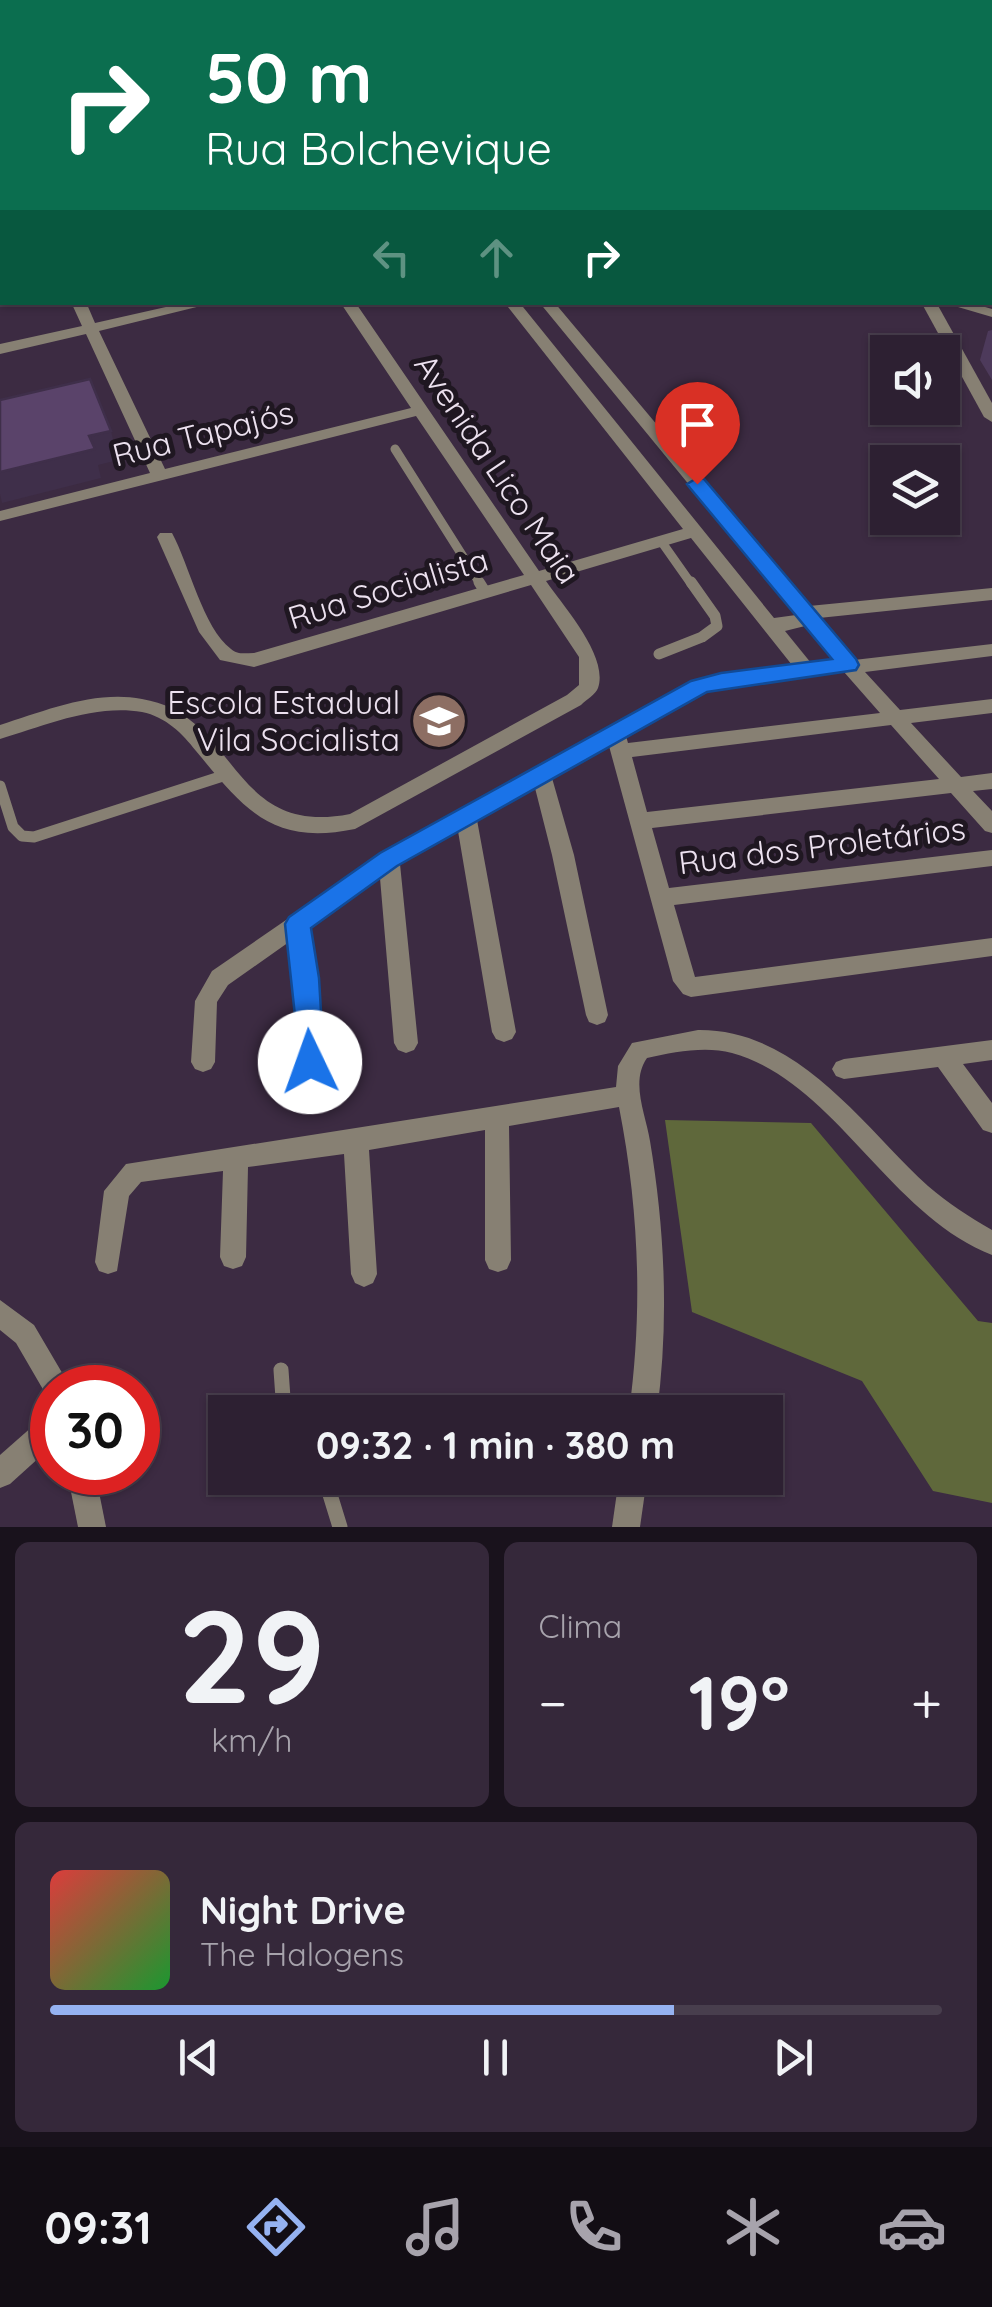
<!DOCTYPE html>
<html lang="pt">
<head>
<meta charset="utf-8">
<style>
  body { margin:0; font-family:Quicksand,sans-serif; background:#35283a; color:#f1f3f6; height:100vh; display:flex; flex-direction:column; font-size:38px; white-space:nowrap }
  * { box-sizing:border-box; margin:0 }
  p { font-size:32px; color:#a7a3ac }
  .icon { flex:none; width:55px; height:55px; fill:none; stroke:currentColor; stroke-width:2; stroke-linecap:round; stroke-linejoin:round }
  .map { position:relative; height:1527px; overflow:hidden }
  .drawer { display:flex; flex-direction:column; gap:15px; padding:15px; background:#19121c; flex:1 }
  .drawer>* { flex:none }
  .top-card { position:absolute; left:0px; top:0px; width:992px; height:305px; box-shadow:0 2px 8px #0004,0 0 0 2px #483e4d; background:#0b6e4f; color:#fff; overflow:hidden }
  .buttons { position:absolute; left:870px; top:335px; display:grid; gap:20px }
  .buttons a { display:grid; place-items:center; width:90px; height:90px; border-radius:0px; background:#2d2032; box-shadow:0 2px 8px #0004,0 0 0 2px #483e4d; font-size:50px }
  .speed { position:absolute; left:30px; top:1365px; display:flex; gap:20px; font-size:50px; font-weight:700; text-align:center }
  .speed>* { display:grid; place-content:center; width:130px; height:130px; border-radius:50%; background:#2d2032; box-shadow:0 2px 8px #0004,0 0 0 2px #483e4d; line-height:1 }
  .speed .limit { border:15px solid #d22; background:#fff; color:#111 }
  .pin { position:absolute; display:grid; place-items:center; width:85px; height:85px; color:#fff; margin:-102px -42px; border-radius:50% 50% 50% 0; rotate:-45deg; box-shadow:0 0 10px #0007 }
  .pin .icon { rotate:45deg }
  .me { position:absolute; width:110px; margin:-55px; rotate:357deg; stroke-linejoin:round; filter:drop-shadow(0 0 8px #0008) }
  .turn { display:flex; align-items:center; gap:35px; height:210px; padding:0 40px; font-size:45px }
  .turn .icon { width:130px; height:130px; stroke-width:2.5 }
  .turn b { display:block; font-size:70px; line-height:85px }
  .lanes { display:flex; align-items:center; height:95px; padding:0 40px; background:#0003; justify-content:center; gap:50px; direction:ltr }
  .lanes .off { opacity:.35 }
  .big { font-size:75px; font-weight:700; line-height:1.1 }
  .drawer .card { flex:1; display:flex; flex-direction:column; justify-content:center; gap:15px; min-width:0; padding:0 35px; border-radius:15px; background:#35283a }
  .drawer .dial { align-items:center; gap:0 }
  .dial b { font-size:130px; line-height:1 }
  .song { display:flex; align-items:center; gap:30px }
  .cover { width:120px; height:120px; border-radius:15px; background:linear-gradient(135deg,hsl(0 70% 55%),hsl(130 70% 35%)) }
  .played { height:10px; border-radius:5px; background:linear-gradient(90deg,#95b2f1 70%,#483e4d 70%) }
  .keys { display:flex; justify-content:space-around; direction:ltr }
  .heat { display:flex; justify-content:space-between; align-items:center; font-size:55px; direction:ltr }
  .drawer .tiles { flex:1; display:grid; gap:15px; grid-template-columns:1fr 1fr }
  .card:last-child { grid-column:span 2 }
  .trip { position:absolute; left:208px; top:1395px; width:575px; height:100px; border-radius:0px; background:#2d2032; box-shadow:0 2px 8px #0004,0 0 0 2px #483e4d; font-weight:700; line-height:100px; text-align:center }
  .tab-bar { display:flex; height:160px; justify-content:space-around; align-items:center; background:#120d14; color:#a7a3ac }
  .tab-bar .icon { width:70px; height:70px }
  .tab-bar .active { color:#95b2f1 }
  .tab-bar b { font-size:45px; color:#f1f3f6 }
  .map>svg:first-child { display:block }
</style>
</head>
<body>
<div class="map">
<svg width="992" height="1527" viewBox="0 0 992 1527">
  <rect width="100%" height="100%" fill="#3c2b42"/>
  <polygon fill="#5f683b" points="665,1120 811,1123 978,1321 992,1323 992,1503 933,1491 862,1381 692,1312"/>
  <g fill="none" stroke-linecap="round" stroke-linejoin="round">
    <g stroke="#878073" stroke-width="9">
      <polyline points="395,449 481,585"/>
      <polyline points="661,541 692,585"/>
    </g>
    <g stroke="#878073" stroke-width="11">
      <polyline points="479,582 484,590"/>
      <polyline points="659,654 702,637 717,626 715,616 691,582"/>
      <polyline points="0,786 13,827 22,836 34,837 229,774"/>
    </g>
    <g stroke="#878073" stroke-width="15">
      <polyline points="281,1370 284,1412"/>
      <polyline points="318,1478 328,1488 340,1527"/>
    </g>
    <g fill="#878073" fill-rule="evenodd">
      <polygon points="329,0 358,0 360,2 332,2"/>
      <polygon points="982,0 992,0 992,3 981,2"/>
      <polygon points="990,69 992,70 992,78 990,77"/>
      <polygon points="2,106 2,114 0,115 0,107"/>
      <polygon points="992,129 992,140 990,141 990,130"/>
      <polygon points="0,136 2,137 2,149 0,148"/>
      <path d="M71,302H86L95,323L188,302H217L99,331L165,469L411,408L340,302H355L539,571L683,529L504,302H519L774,618L796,615L539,302H554L809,606L992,588V600L819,618L854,660L992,644V656L865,672L900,710L992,699V713L911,723L961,777L992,773V789L973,791L992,811V833L985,831L951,793L652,828L669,888L992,850V866L674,905L695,977L992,938V956L691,997L683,994L673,981L609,746L552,778L574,855L608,1015L605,1022L597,1025L589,1022L586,1015L552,855L535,788L477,820L516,1032L512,1039L504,1042L496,1039L492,1032L458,831L400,864L418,1043L414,1050L406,1053L398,1050L394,1043L380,878L309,928L317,978L323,1062L319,1069L311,1072L303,1069L299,1062L295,978L289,942L228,985L217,1002L215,1062L211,1069L203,1072L195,1069L191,1062L195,1001L212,971L382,854L692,681L721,673L792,665L691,538L546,581C563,606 609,656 598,688C596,694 586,700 581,705L355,829C272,846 245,810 196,751C182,733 166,717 142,712C94,704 44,726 0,739V725C45,711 94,690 142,699C239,715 229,838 350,814L567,695L579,685V657L531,585L254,667L220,660L199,632L157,537L160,533H172C189,564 203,628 231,649C238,655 245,653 254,653L524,575L416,416L0,521V511L150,473L86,334L0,354V344L82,326ZM805,626L833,660L811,663L785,631ZM844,672L880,713L628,743L626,736L705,691ZM891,725L939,779L647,812L632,757Z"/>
      <polygon points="921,302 936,302 992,403 992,422 984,417"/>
      <path d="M698,1030C798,1029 861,1124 928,1186C948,1203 969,1217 992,1230V1255C888,1214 834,1081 732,1053C705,1046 674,1052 647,1058C630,1082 646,1115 650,1141C665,1231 669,1322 657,1412H629C643,1310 639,1209 619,1107L509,1126L511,1260L507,1269L498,1272L489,1269L485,1260V1130L369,1150L377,1274L373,1283L364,1287L355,1283L351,1274L344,1154L248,1167L246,1257L242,1266L233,1269L224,1266L220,1257L223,1171L141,1182L129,1196L117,1271L108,1274L99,1271L95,1262L104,1191L126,1164L616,1087L618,1066L632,1043Z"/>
      <polygon points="992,1040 992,1060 963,1064 992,1103 992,1133 983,1130 938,1067 844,1079 836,1076 832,1069 836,1062 844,1059"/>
      <polygon points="0,1300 34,1325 71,1388 52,1388 52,1399 48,1398 16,1343 0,1330"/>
      <polygon points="52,1414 52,1446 10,1484 0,1488 0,1455 42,1418"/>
      <polygon points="67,1472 95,1472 106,1527 78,1527"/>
      <polygon points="619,1478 647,1478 640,1527 612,1527"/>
    </g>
    <g fill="#878073" fill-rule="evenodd">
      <polygon points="128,0 141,0 143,2 130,2"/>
      <polygon points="941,302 968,302 992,309 992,317"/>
    </g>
  </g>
  <g fill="#4d3a5b">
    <polygon points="992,34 992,64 990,64 990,37"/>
    <polygon points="992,330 992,380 980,360 988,331"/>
  </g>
  <polygon fill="#3f2f4a" points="111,431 118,460 98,465 101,478 2,503 0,494 0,472 89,436"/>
  <polygon fill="#5a436a" stroke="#3f2f4a" stroke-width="2.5" points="90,379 111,431 89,436 95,449 0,472 0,400"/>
  <polygon fill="#1a73e8" stroke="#114b97" stroke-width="2.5" points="697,478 704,479 856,659 859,665 856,670 707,692 397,866 311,928 319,978 324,1062 320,1071 310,1074 301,1071 285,924 289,917 380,853 691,681 721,673 832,659 690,488 687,484"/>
  <defs>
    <g id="school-disc" transform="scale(2.875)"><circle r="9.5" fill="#8d6e63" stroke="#1f1721"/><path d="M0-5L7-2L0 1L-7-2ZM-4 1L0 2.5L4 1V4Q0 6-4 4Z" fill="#fff"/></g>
  </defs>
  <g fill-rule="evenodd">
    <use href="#school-disc" x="439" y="721"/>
  </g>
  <g text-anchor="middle" stroke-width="10" stroke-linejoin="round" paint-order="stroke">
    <g font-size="32" fill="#ece1ef" stroke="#1f1721">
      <text transform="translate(203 434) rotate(-14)" y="11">Rua Tapajós</text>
      <text transform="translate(497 469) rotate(56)" y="11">Avenida Lico Maia</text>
      <text transform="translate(388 589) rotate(-17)" y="11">Rua Socialista</text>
      <text transform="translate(822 846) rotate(-7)" y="11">Rua dos Proletários</text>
    </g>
    <g font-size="32" fill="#ece1ef" stroke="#1f1721" text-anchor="end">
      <text x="400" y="714">Escola Estadual<tspan x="400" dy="37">Vila Socialista</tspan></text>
    </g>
  </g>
</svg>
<div class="buttons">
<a><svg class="icon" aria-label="sound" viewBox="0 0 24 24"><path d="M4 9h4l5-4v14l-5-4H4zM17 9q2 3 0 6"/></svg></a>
<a><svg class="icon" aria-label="layers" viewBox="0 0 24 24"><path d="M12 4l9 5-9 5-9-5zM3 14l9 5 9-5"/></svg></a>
</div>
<div class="speed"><div class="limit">30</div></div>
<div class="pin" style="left:697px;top:484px;background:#d93025"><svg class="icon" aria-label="arrive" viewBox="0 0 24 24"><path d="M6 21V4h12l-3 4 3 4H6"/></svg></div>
<svg class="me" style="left:310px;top:1062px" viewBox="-20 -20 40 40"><circle r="19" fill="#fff"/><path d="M0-13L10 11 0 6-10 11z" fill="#1a73e8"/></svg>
<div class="trip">09:32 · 1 min · 380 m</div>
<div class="top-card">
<div class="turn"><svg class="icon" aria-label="right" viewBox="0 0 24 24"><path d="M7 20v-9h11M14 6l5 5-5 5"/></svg><div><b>50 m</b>Rua Bolchevique</div></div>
<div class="lanes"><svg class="icon off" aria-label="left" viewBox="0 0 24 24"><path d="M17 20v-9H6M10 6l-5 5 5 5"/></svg><svg class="icon off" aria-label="ahead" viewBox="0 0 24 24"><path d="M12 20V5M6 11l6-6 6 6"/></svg><svg class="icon" aria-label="right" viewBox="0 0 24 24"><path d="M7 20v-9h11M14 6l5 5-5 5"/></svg></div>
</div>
</div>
<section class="drawer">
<div class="tiles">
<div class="card dial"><b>29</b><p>km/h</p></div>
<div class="card"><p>Clima</p>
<div class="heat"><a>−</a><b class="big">19°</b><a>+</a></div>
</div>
<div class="card">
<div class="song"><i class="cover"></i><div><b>Night Drive</b><p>The Halogens</p></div></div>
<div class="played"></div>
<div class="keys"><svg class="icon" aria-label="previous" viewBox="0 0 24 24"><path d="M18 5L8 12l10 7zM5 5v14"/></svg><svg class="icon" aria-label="pause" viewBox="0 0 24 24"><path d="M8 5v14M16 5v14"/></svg><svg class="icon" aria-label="next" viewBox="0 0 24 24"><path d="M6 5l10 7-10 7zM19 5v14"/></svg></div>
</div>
</div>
</section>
<nav class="tab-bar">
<b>09:31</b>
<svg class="icon active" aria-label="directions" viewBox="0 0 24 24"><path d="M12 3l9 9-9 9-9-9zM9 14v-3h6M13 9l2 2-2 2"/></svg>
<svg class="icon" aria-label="music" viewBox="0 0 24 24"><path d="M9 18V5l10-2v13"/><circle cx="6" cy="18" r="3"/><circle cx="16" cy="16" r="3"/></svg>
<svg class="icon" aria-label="phone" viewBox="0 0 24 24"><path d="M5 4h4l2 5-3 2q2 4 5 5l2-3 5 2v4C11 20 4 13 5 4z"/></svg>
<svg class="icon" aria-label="climate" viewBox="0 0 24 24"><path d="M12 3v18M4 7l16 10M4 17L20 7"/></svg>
<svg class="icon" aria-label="car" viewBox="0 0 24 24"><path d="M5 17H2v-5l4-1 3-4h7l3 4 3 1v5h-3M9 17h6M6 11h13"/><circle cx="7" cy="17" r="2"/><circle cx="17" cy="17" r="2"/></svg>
</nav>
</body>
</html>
